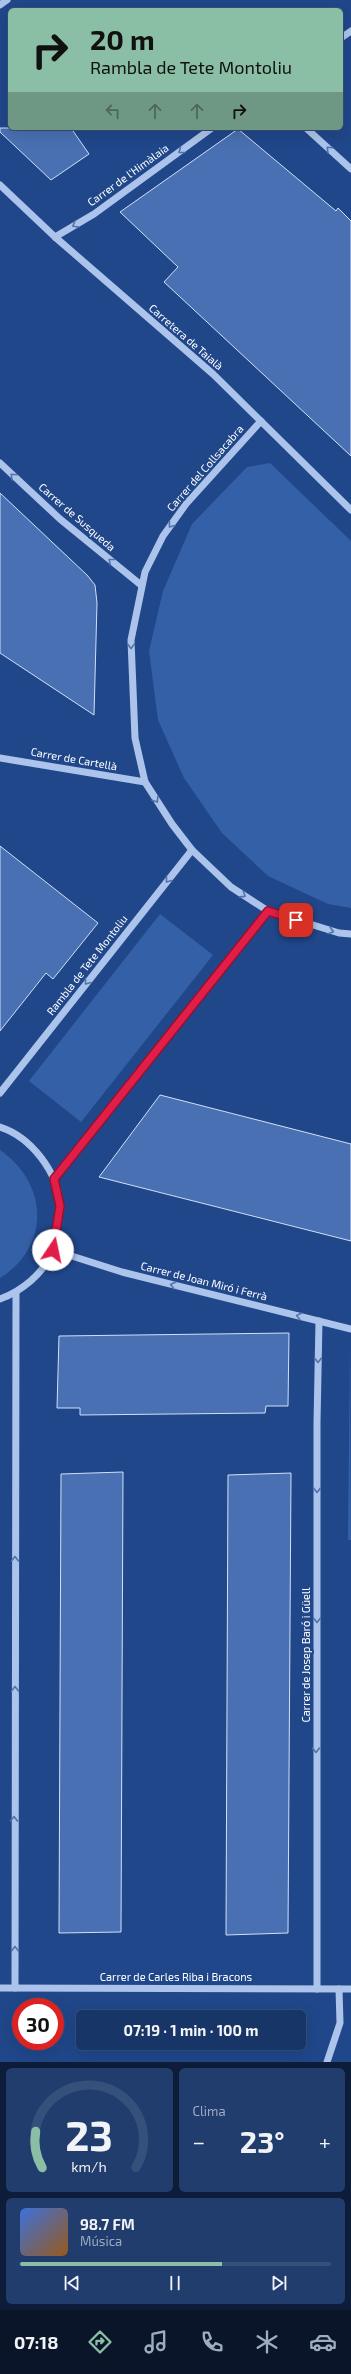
<!DOCTYPE html>
<html lang="es">
<head>
<meta charset="utf-8">
<style>
  body { margin:0; font-family:"Exo 2",sans-serif; background:#213d6e; color:#f1f3f6; height:100vh; display:flex; flex-direction:column; font-size:15px; white-space:nowrap }
  * { box-sizing:border-box; margin:0 }
  p { font-size:13px; color:#9fabc0 }
  .icon { flex:none; width:22px; height:22px; fill:none; stroke:currentColor; stroke-width:2; stroke-linecap:round; stroke-linejoin:round }
  .map { position:relative; height:2062px; overflow:hidden }
  .sheet { display:flex; flex-direction:column; gap:6px; padding:6px; background:#0d1d39; flex:1 }
  .sheet>* { flex:none }
  .banner { position:absolute; left:8px; top:8px; width:335px; height:122px; border-radius:6px; box-shadow:0 4px 16px #0002,0 0 0 1px #36507c; background:#8abfa5; color:#111; overflow:hidden }
  .speed { position:absolute; left:12px; top:1998px; display:flex; gap:8px; font-size:20px; font-weight:700; text-align:center }
  .speed>* { display:grid; place-content:center; width:52px; height:52px; border-radius:50%; background:#183568; box-shadow:0 4px 16px #0002,0 0 0 1px #36507c; line-height:1 }
  .speed .limit { border:6px solid #d22; background:#fff; color:#111 }
  .pin { position:absolute; display:grid; place-items:center; width:34px; height:34px; color:#fff; margin:-17px; border-radius:8px; box-shadow:0 2px 6px #0006 }
  .me { position:absolute; width:44px; margin:-22px; rotate:11deg; stroke-linejoin:round; filter:drop-shadow(0 0 3px #0008) }
  .turn { display:flex; align-items:center; gap:14px; height:84px; padding:0 16px; font-size:18px }
  .turn .icon { width:52px; height:52px; stroke-width:2.5 }
  .turn b { display:block; font-size:28px; line-height:34px }
  .lanes { display:flex; align-items:center; height:38px; padding:0 16px; background:#0003; justify-content:center; gap:20px; direction:ltr }
  .lanes .off { opacity:.35 }
  .big { font-size:30px; font-weight:700; line-height:1.1 }
  .sheet .tile { flex:1; display:flex; flex-direction:column; justify-content:center; gap:6px; min-width:0; padding:0 14px; border-radius:6px; background:#213d6e }
  .sheet .dial { align-items:center; gap:0 }
  .dial svg { height:104px; overflow:visible; fill:none; stroke:#36507c; stroke-width:7; stroke-linecap:round; text-anchor:middle }
  .dial text { fill:#f1f3f6; stroke:none }
  .song { display:flex; align-items:center; gap:12px }
  .cover { width:48px; height:48px; border-radius:6px; background:linear-gradient(135deg,hsl(220 70% 55%),hsl(30 70% 35%)) }
  .played { height:4px; border-radius:2px; background:linear-gradient(90deg,#8abfa5 65%,#36507c 65%) }
  .keys { display:flex; justify-content:space-around; direction:ltr }
  .heat { display:flex; justify-content:space-between; align-items:center; font-size:22px; direction:ltr }
  .sheet .tiles { flex:1; display:grid; gap:6px; grid-template-columns:1fr 1fr }
  .tile:last-child { grid-column:span 2 }
  .trip { position:absolute; left:76px; top:2010px; width:230px; height:40px; border-radius:6px; background:#183568; box-shadow:0 4px 16px #0002,0 0 0 1px #36507c; font-weight:700; line-height:40px; text-align:center }
  .dock { display:flex; height:64px; justify-content:space-around; align-items:center; background:#0a152a; color:#9fabc0 }
  .dock .icon { width:28px; height:28px }
  .dock .on { color:#8abfa5 }
  .dock b { font-size:18px; color:#f1f3f6 }
  .map>svg:first-child { display:block }
</style>
</head>
<body>
<div class="map">
<svg width="351" height="2062" viewBox="0 0 351 2062">
  <rect width="100%" height="100%" fill="#20478a"/>
  <g fill="#3460a7">
    <polygon points="270,463 351,541 351,908 328,904 268,876 222,833 184,778 158,720 149,651 163,591 192,524 247,467"/>
    <polygon points="160,914 213,955 81,1122 29,1081"/>
    <path d="M0,1150C48,1183 51,1246 0,1278Z"/>
    <polygon points="350,1345 351,1540 348,1540"/>
  </g>
  <g fill="#4970b2" stroke="#d1e0f8">
    <polygon points="0,128 71,128 89,154 51,180 0,132"/>
    <polygon points="238,129 336,211 338,208 351,221 351,456 164,282 178,267 120,212"/>
    <polygon points="0,493 87,575 95,585 97,603 94,715 0,653"/>
    <polygon points="0,846 98,923 53,979 46,973 0,1031"/>
    <polygon points="160,1095 351,1144 351,1241 99,1177"/>
    <polygon points="289,1333 288,1406 266,1406 265,1413 80,1415 80,1408 57,1408 59,1336"/>
    <polygon points="123,1472 121,1932 59,1933 61,1474"/>
    <polygon points="291,1473 288,1933 226,1935 228,1475"/>
  </g>
  <g fill="none" stroke-linecap="round" stroke-linejoin="round">
    <g stroke="#acc4eb" stroke-width="7">
      <polyline points="0,5 7,0"/>
      <polyline points="341,38 351,31"/>
      <polyline points="306,128 351,169"/>
      <polyline points="0,185 55,237 213,374 351,510"/>
      <polyline points="55,237 94,214 212,128"/>
      <polyline points="261,421 186,504 163,536 145,572 131,640 135,738 145,782 172,824 192,850 231,887 268,911 339,933 351,934"/>
      <polyline points="0,463 60,519 141,585"/>
      <polyline points="0,758 145,782"/>
      <polyline points="0,1093 192,850"/>
      <path d="M0,1127C31,1137 58,1172 60,1205C61,1213 58,1222 57,1230C56,1236 55,1245 53,1251C43,1274 22,1291 0,1299"/>
      <polyline points="54,1179 268,911"/>
      <polyline points="53,1250 122,1272 351,1329"/>
      <polyline points="0,1988 351,1989"/>
      <polyline points="15,1988 16,1293"/>
      <polyline points="317,1989 317,1423 319,1321"/>
      <polyline points="327,2062 340,2023 339,1989"/>
    </g>
  </g>
  <defs><path id="oneway-chevron" d="M-2-3.5L2.5 0L-2 3.5" fill="none" stroke-width="1.6" stroke-linecap="round" stroke-linejoin="round"/></defs>
  <g stroke="#5173ac">
    <use href="#oneway-chevron" transform="translate(329 149) rotate(-137)"/>
    <use href="#oneway-chevron" transform="translate(181 151) rotate(144)"/>
    <use href="#oneway-chevron" transform="translate(75 225) rotate(149)"/>
    <use href="#oneway-chevron" transform="translate(13 476) rotate(-137)"/>
    <use href="#oneway-chevron" transform="translate(171 525) rotate(127)"/>
    <use href="#oneway-chevron" transform="translate(111 561) rotate(-141)"/>
    <use href="#oneway-chevron" transform="translate(131 646) rotate(89)"/>
    <use href="#oneway-chevron" transform="translate(156 800) rotate(57)"/>
    <use href="#oneway-chevron" transform="translate(168 880) rotate(128)"/>
    <use href="#oneway-chevron" transform="translate(243 895) rotate(33)"/>
    <use href="#oneway-chevron" transform="translate(331 931) rotate(17)"/>
    <use href="#oneway-chevron" transform="translate(87 982) rotate(128)"/>
    <use href="#oneway-chevron" transform="translate(173 1285) rotate(-166)"/>
    <use href="#oneway-chevron" transform="translate(299 1316) rotate(-166)"/>
    <use href="#oneway-chevron" transform="translate(318 1360) rotate(91)"/>
    <use href="#oneway-chevron" transform="translate(317 1490) rotate(90)"/>
    <use href="#oneway-chevron" transform="translate(15 1559) rotate(-90)"/>
    <use href="#oneway-chevron" transform="translate(317 1620) rotate(90)"/>
    <use href="#oneway-chevron" transform="translate(15 1689) rotate(-90)"/>
    <use href="#oneway-chevron" transform="translate(316 1750) rotate(90)"/>
    <use href="#oneway-chevron" transform="translate(14 1819) rotate(-90)"/>
    <use href="#oneway-chevron" transform="translate(15 1949) rotate(-91)"/>
  </g>
  <g fill="none" stroke-linecap="round" stroke-linejoin="round">
    <g stroke="#92132f" stroke-width="10">
      <polyline id="route" points="53,1250 60,1206 54,1179 268,911 296,920"/>
    </g>
    <use href="#route" stroke="#e11d48" stroke-width="7"/>
  </g>
  <g text-anchor="middle" stroke-width="4" stroke-linejoin="round" paint-order="stroke">
    <g font-size="11" fill="#fff" stroke="#20478a">
      <text transform="translate(128 175) rotate(-36)" y="4">Carrer de l'Himàlaia</text>
      <text transform="translate(186 337) rotate(41)" y="4">Carretera de Taialà</text>
      <text transform="translate(205 468) rotate(-49)" y="4">Carrer del Collsacabra</text>
      <text transform="translate(77 517) rotate(41)" y="4">Carrer de Susqueda</text>
      <text transform="translate(74 759) rotate(10)" y="4">Carrer de Cartellà</text>
      <text transform="translate(87 965) rotate(-52)" y="4">Rambla de Tete Montoliu</text>
      <text transform="translate(204 1281) rotate(14)" y="4">Carrer de Joan Miró i Ferrà</text>
      <text transform="translate(306 1655) rotate(-90)" y="4">Carrer de Josep Baró i Güell</text>
      <text x="176" y="1981">Carrer de Carles Riba i Bracons</text>
    </g>
  </g>
</svg>
<div class="speed"><div class="limit">30</div></div>
<div class="pin" style="left:296px;top:920px;background:#d93025"><svg class="icon" aria-label="arrive" viewBox="0 0 24 24"><path d="M6 21V4h12l-3 4 3 4H6"/></svg></div>
<svg class="me" style="left:53px;top:1250px" viewBox="-20 -20 40 40"><circle r="19" fill="#fff"/><path d="M0-13L10 11 0 6-10 11z" fill="#e11d48"/></svg>
<div class="trip">07:19 · 1 min · 100 m</div>
<div class="banner">
<div class="turn"><svg class="icon" aria-label="right" viewBox="0 0 24 24"><path d="M7 20v-9h11M14 6l5 5-5 5"/></svg><div><b>20 m</b>Rambla de Tete Montoliu</div></div>
<div class="lanes"><svg class="icon off" aria-label="left" viewBox="0 0 24 24"><path d="M17 20v-9H6M10 6l-5 5 5 5"/></svg><svg class="icon off" aria-label="ahead" viewBox="0 0 24 24"><path d="M12 20V5M6 11l6-6 6 6"/></svg><svg class="icon off" aria-label="ahead" viewBox="0 0 24 24"><path d="M12 20V5M6 11l6-6 6 6"/></svg><svg class="icon" aria-label="right" viewBox="0 0 24 24"><path d="M7 20v-9h11M14 6l5 5-5 5"/></svg></div>
</div>
</div>
<section class="sheet">
<div class="tiles">
<div class="tile dial"><svg viewBox="0 0 100 80">
<path d="M14 69A42 42 0 1 1 86 69"/>
<path d="M14 69A42 42 0 0 1 9 41" stroke="#8abfa5"/>
<text x="50" y="56" font-size="32" font-weight="700">23</text>
<text x="50" y="72" font-size="11">km/h</text>
</svg></div>
<div class="tile"><p>Clima</p>
<div class="heat"><a>−</a><b class="big">23°</b><a>+</a></div>
</div>
<div class="tile">
<div class="song"><i class="cover"></i><div><b>98.7 FM</b><p>Música</p></div></div>
<div class="played"></div>
<div class="keys"><svg class="icon" aria-label="previous" viewBox="0 0 24 24"><path d="M18 5L8 12l10 7zM5 5v14"/></svg><svg class="icon" aria-label="pause" viewBox="0 0 24 24"><path d="M8 5v14M16 5v14"/></svg><svg class="icon" aria-label="next" viewBox="0 0 24 24"><path d="M6 5l10 7-10 7zM19 5v14"/></svg></div>
</div>
</div>
</section>
<nav class="dock">
<b>07:18</b>
<svg class="icon on" aria-label="directions" viewBox="0 0 24 24"><path d="M12 3l9 9-9 9-9-9zM9 14v-3h6M13 9l2 2-2 2"/></svg>
<svg class="icon" aria-label="music" viewBox="0 0 24 24"><path d="M9 18V5l10-2v13"/><circle cx="6" cy="18" r="3"/><circle cx="16" cy="16" r="3"/></svg>
<svg class="icon" aria-label="phone" viewBox="0 0 24 24"><path d="M5 4h4l2 5-3 2q2 4 5 5l2-3 5 2v4C11 20 4 13 5 4z"/></svg>
<svg class="icon" aria-label="climate" viewBox="0 0 24 24"><path d="M12 3v18M4 7l16 10M4 17L20 7"/></svg>
<svg class="icon" aria-label="car" viewBox="0 0 24 24"><path d="M5 17H2v-5l4-1 3-4h7l3 4 3 1v5h-3M9 17h6M6 11h13"/><circle cx="7" cy="17" r="2"/><circle cx="17" cy="17" r="2"/></svg>
</nav>
</body>
</html>
